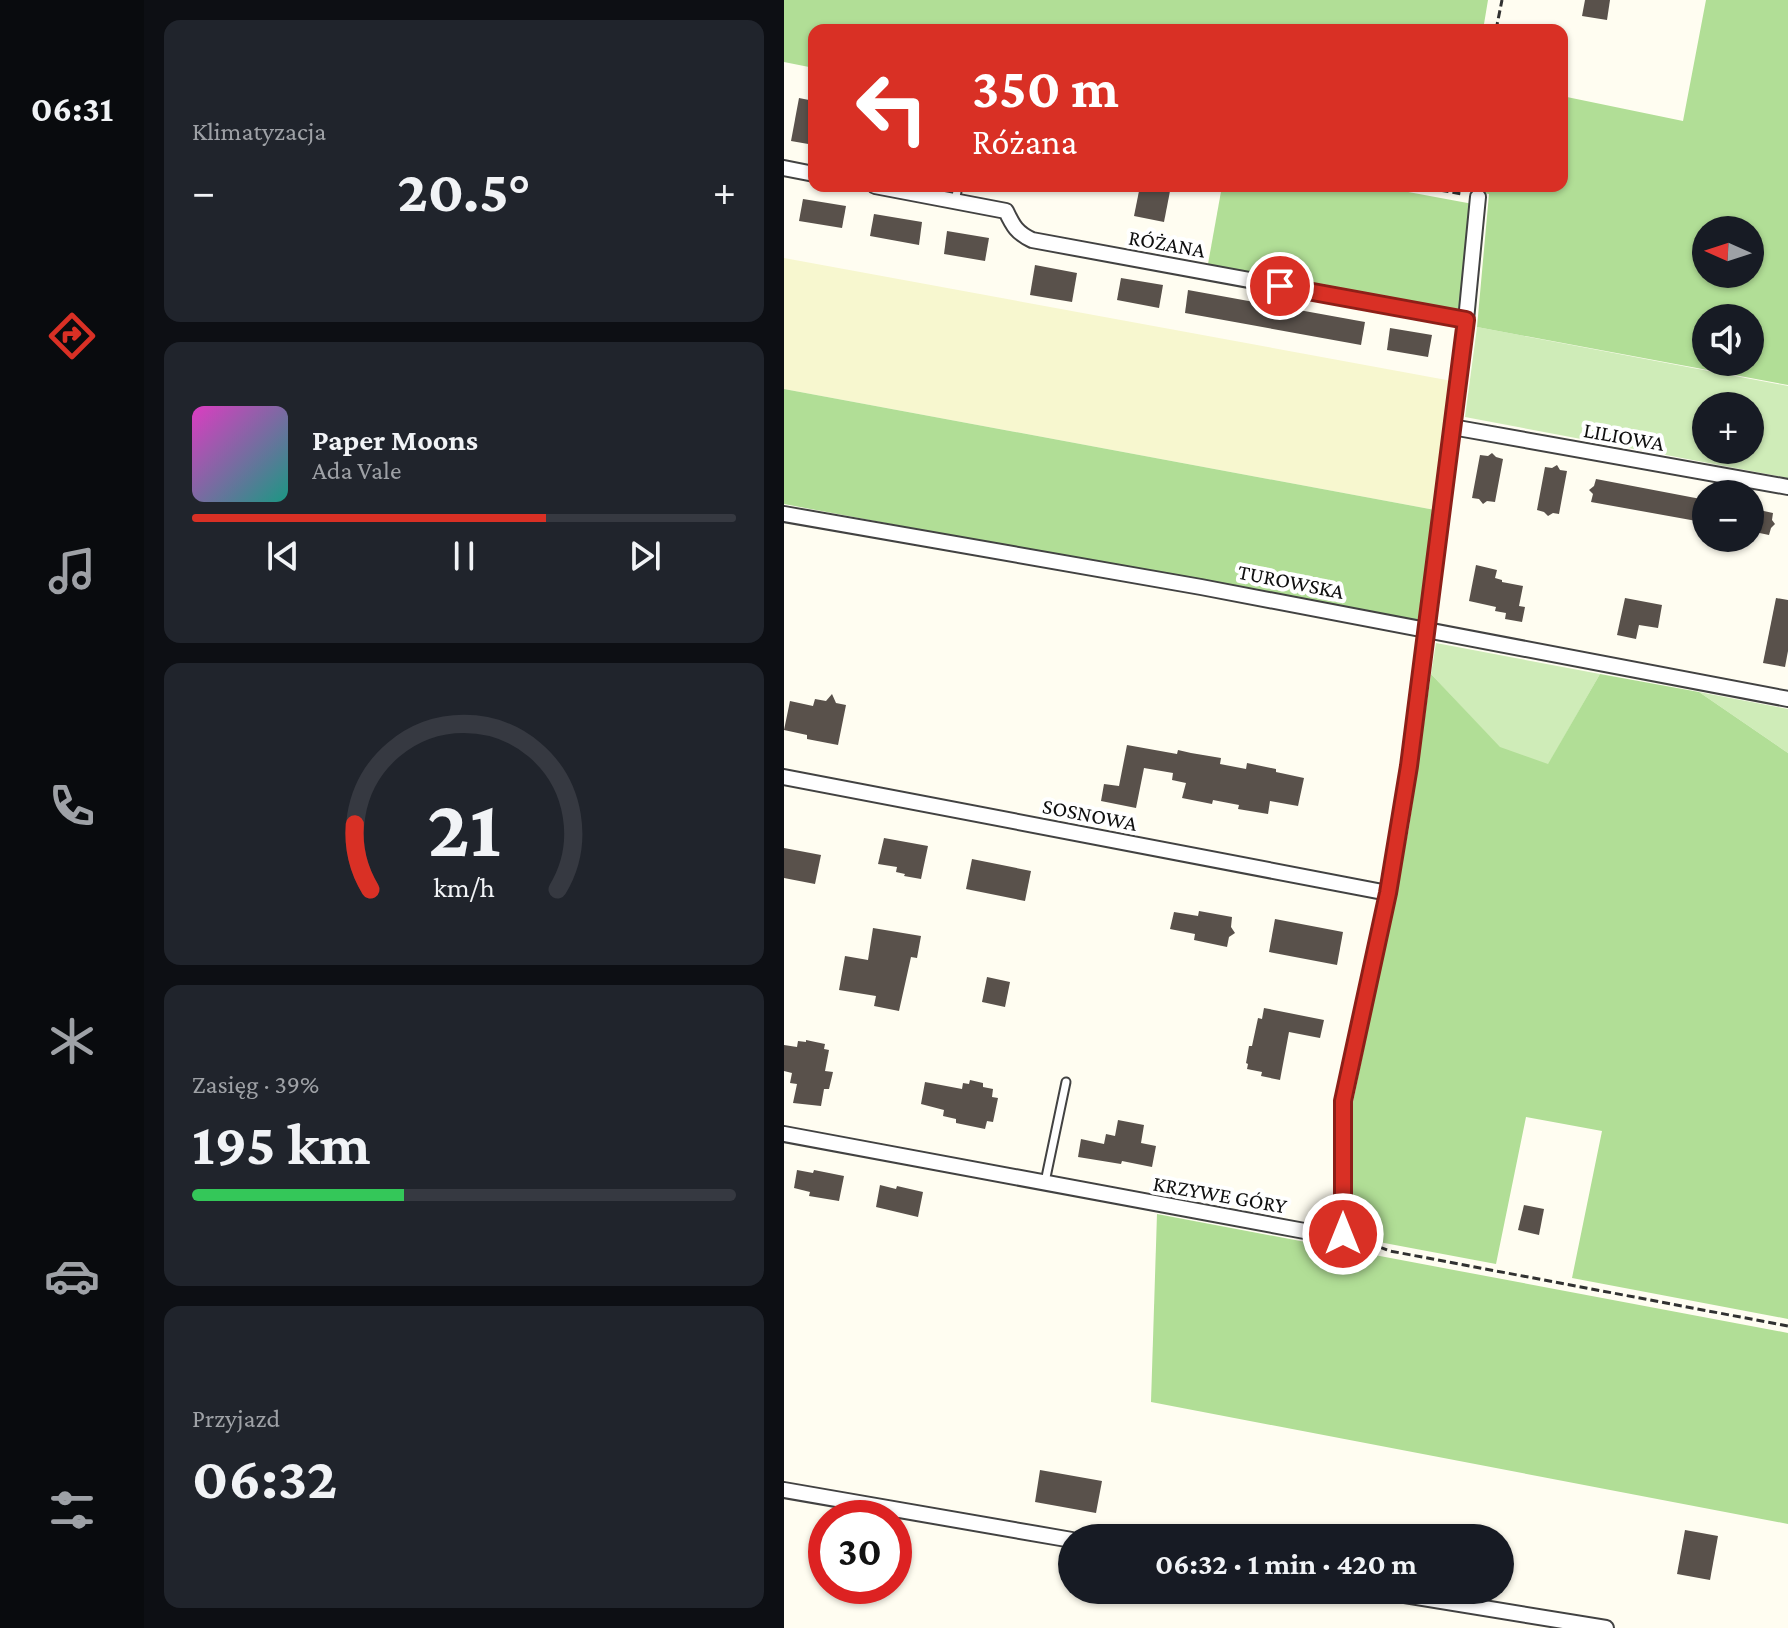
<!DOCTYPE html>
<html lang="pl">
<head>
<meta charset="utf-8">
<style>
  body { margin:0; font-family:"Crimson Pro",serif; background:#20242c; color:#f1f3f6; height:100vh; display:flex; flex-direction:column; font-size:30px; white-space:nowrap }
  * { box-sizing:border-box; margin:0 }
  p { font-size:26px; color:#9ea1a6 }
  .icon { flex:none; width:44px; height:44px; fill:none; stroke:currentColor; stroke-width:2; stroke-linecap:round; stroke-linejoin:round }
  .map { position:relative; flex:1; overflow:hidden }
  .panel { display:flex; flex-direction:column; gap:20px; padding:20px; background:#0d0f14; width:640px }
  .panel>* { flex:none }
  .hud { position:absolute; left:24px; top:24px; width:760px; height:168px; border-radius:16px; box-shadow:0 2px 6px #0004; background:#d93025; color:#fff; overflow:hidden }
  .needle { width:52px; rotate:273deg }
  .tools { position:absolute; left:908px; top:216px; display:grid; gap:16px }
  .tools a { display:grid; place-items:center; width:72px; height:72px; border-radius:50%; background:#171b24; box-shadow:0 2px 6px #0004; font-size:40px }
  .speed { position:absolute; left:24px; top:1500px; display:flex; gap:16px; font-size:40px; font-weight:700; text-align:center }
  .speed>* { display:grid; place-content:center; width:104px; height:104px; border-radius:50%; background:#171b24; box-shadow:0 2px 6px #0004; line-height:1 }
  .speed .limit { border:12px solid #d22; background:#fff; color:#111 }
  .pin { position:absolute; display:grid; place-items:center; width:68px; height:68px; color:#fff; margin:-34px; border:4px solid #fff; border-radius:50%; box-shadow:0 2px 8px #0007 }
  .me { position:absolute; width:88px; margin:-44px; rotate:0deg; stroke-linejoin:round; filter:drop-shadow(0 0 6px #0008) }
  .turn { display:flex; align-items:center; gap:28px; height:168px; padding:0 32px; font-size:36px }
  .turn .icon { width:104px; height:104px; stroke-width:2.5 }
  .turn b { display:block; font-size:56px; line-height:68px }
  .big { font-size:60px; font-weight:700; line-height:1.1 }
  .panel .card { flex:1; display:flex; flex-direction:column; justify-content:center; gap:12px; min-width:0; padding:0 28px; border-radius:16px; background:#20242c }
  .panel .dial { align-items:center; gap:0 }
  .dial svg { height:208px; overflow:visible; fill:none; stroke:#363941; stroke-width:7; stroke-linecap:round; text-anchor:middle }
  .dial text { fill:#f1f3f6; stroke:none }
  .song { display:flex; align-items:center; gap:24px }
  .cover { width:96px; height:96px; border-radius:12px; background:linear-gradient(135deg,hsl(310 70% 55%),hsl(170 70% 35%)) }
  .played { height:8px; border-radius:4px; background:linear-gradient(90deg,#d93025 65%,#363941 65%) }
  .keys { display:flex; justify-content:space-around; direction:ltr }
  .heat { display:flex; justify-content:space-between; align-items:center; font-size:44px; direction:ltr }
  .charge { height:12px; border-radius:6px; background:linear-gradient(90deg,#34c759 39%,#363941 0) }
  .trip { position:absolute; left:274px; top:1524px; width:456px; height:80px; border-radius:40px; background:#171b24; box-shadow:0 2px 6px #0004; font-weight:700; line-height:80px; text-align:center }
  main { display:flex; flex:1; min-height:0 }
  .tabs { display:flex; flex-direction:column; width:144px; justify-content:space-around; align-items:center; background:#090b0e; color:#9ea1a6 }
  .tabs .icon { width:56px; height:56px }
  .tabs .on { color:#d93025 }
  .tabs b { font-size:36px; color:#f1f3f6 }
  .map>svg:first-child { display:block }
</style>
</head>
<body>
<main>
<nav class="tabs">
<b>06:31</b>
<svg class="icon on" aria-label="directions" viewBox="0 0 24 24"><path d="M12 3l9 9-9 9-9-9zM9 14v-3h6M13 9l2 2-2 2"/></svg>
<svg class="icon" aria-label="music" viewBox="0 0 24 24"><path d="M9 18V5l10-2v13"/><circle cx="6" cy="18" r="3"/><circle cx="16" cy="16" r="3"/></svg>
<svg class="icon" aria-label="phone" viewBox="0 0 24 24"><path d="M5 4h4l2 5-3 2q2 4 5 5l2-3 5 2v4C11 20 4 13 5 4z"/></svg>
<svg class="icon" aria-label="climate" viewBox="0 0 24 24"><path d="M12 3v18M4 7l16 10M4 17L20 7"/></svg>
<svg class="icon" aria-label="car" viewBox="0 0 24 24"><path d="M5 17H2v-5l4-1 3-4h7l3 4 3 1v5h-3M9 17h6M6 11h13"/><circle cx="7" cy="17" r="2"/><circle cx="17" cy="17" r="2"/></svg>
<svg class="icon" aria-label="filters" viewBox="0 0 24 24"><path d="M4 7h16M4 17h16"/><circle cx="9" cy="7" r="2"/><circle cx="15" cy="17" r="2"/></svg>
</nav>
<section class="panel">
<div class="card"><p>Klimatyzacja</p>
<div class="heat"><a>−</a><b class="big">20.5°</b><a>+</a></div>
</div>
<div class="card">
<div class="song"><i class="cover"></i><div><b>Paper Moons</b><p>Ada Vale</p></div></div>
<div class="played"></div>
<div class="keys"><svg class="icon" aria-label="previous" viewBox="0 0 24 24"><path d="M18 5L8 12l10 7zM5 5v14"/></svg><svg class="icon" aria-label="pause" viewBox="0 0 24 24"><path d="M8 5v14M16 5v14"/></svg><svg class="icon" aria-label="next" viewBox="0 0 24 24"><path d="M6 5l10 7-10 7zM19 5v14"/></svg></div>
</div>
<div class="card dial"><svg viewBox="0 0 100 80">
<path d="M14 69A42 42 0 1 1 86 69"/>
<path d="M14 69A42 42 0 0 1 8 44" stroke="#d93025"/>
<text x="50" y="56" font-size="32" font-weight="700">21</text>
<text x="50" y="72" font-size="11">km/h</text>
</svg></div>
<div class="card"><p>Zasięg · 39%</p><b class="big">195 km</b><div class="charge"></div></div>
<div class="card"><p>Przyjazd</p><b class="big">06:32</b></div>
</section>
<div class="map">
<svg width="1004" height="1628" viewBox="0 0 1004 1628">
  <rect width="100%" height="100%" fill="#fffdf1"/>
  <polygon fill="#f7f7cf" points="0,258 668,381 651,510 0,389"/>
  <g fill="#cfecb8" fill-rule="evenodd">
    <path d="M693,327L1004,386V478L681,417ZM922,406H966V450H922Z"/>
    <polygon points="652,643 816,674 764,765 716,748 647,674"/>
    <polygon points="915,692 1004,709 1004,753"/>
  </g>
  <g fill="#b1de96" fill-rule="evenodd">
    <polygon points="0,0 704,0 699,30 30,30 30,68 0,62"/>
    <path d="M922,0H1004V385L693,327L705,194L663,186H778V96L899,121ZM922,230H966V274H922ZM922,318H966V362H922Z"/>
    <polygon points="438,186 592,186 689,204 676,310 424,264"/>
    <polygon points="0,389 651,510 637,623 0,504"/>
    <polygon points="647,674 716,747 764,764 816,674 915,692 1004,753 1004,1319 788,1278 818,1131 742,1117 712,1264 595,1242 582,1235 568,1224 563,1195 565,1122 625,828"/>
    <polygon points="373,1214 1004,1333 1004,1524 367,1402"/>
  </g>
  <g fill="#59514b">
    <polygon points="801,0 826,0 823,20 798,16"/>
    <polygon points="15,98 30,101 30,145 7,141"/>
    <polygon points="356,186 387,186 380,222 350,216"/>
    <polygon points="19,199 62,206 58,228 15,221"/>
    <polygon points="90,214 138,222 135,245 86,236"/>
    <polygon points="163,231 205,238 201,261 160,254"/>
    <polygon points="251,265 293,273 288,302 246,295"/>
    <polygon points="337,278 379,285 375,308 333,300"/>
    <polygon points="404,290 581,322 577,345 401,313"/>
    <polygon points="606,328 648,335 644,357 603,350"/>
    <polygon points="708,453 712,457 719,459 711,502 703,501 699,504 695,499 688,498 696,455 704,456"/>
    <polygon points="773,465 776,470 783,471 775,514 769,513 764,516 760,512 753,510 761,467 768,468"/>
    <polygon points="812,479 922,500 921,507 922,513 919,515 918,522 807,502 809,494 805,490 810,486"/>
    <polygon points="966,508 989,513 988,520 991,524 987,528 985,535 966,531"/>
    <polygon points="692,565 713,570 711,578 718,580 718,582 739,586 735,606 741,607 738,622 721,619 722,613 711,611 712,607 685,601"/>
    <polygon points="841,598 878,605 874,628 855,625 852,639 833,635"/>
    <polygon points="992,598 1004,600 1004,651 1001,667 979,663"/>
    <polygon points="48,694 52,703 62,705 54,745 23,739 23,735 0,730 6,701 29,706 31,699 42,701"/>
    <polygon points="343,745 393,754 394,750 407,753 437,758 436,764 462,769 463,763 492,769 492,772 520,778 514,806 486,801 484,814 454,809 455,805 429,800 428,804 398,798 402,783 388,780 389,773 360,768 352,808 317,801 320,784 335,786"/>
    <polygon points="100,838 144,846 137,879 120,876 121,874 112,872 113,867 94,864"/>
    <polygon points="0,848 37,855 31,884 0,878"/>
    <polygon points="188,859 247,871 241,901 182,889"/>
    <polygon points="415,911 448,917 447,927 451,933 445,937 443,947 410,940 411,934 386,929 390,912 414,916"/>
    <polygon points="491,919 559,932 553,965 485,952"/>
    <polygon points="89,928 137,936 133,958 127,957 115,1011 90,1006 92,996 55,990 61,956 84,960"/>
    <polygon points="203,977 226,982 221,1007 198,1002"/>
    <polygon points="480,1008 540,1020 536,1038 505,1032 496,1080 477,1076 478,1072 463,1069 464,1064 462,1063 465,1046 468,1046 474,1018 478,1019"/>
    <polygon points="22,1040 41,1044 40,1049 45,1050 41,1071 49,1072 45,1089 40,1089 37,1106 9,1103 13,1084 6,1083 8,1073 0,1071 0,1045 13,1047 14,1041 22,1042"/>
    <polygon points="186,1080 199,1083 199,1087 209,1089 208,1097 214,1098 209,1122 203,1121 201,1129 172,1123 172,1119 159,1116 160,1110 137,1104 141,1082 178,1089 179,1083 185,1084"/>
    <polygon points="334,1120 360,1125 357,1143 372,1146 368,1167 338,1161 337,1164 294,1157 297,1139 320,1144 322,1134 331,1136"/>
    <polygon points="13,1170 29,1173 30,1170 60,1176 55,1201 25,1196 26,1192 10,1188"/>
    <polygon points="96,1185 112,1189 113,1186 139,1192 134,1217 92,1207"/>
    <polygon points="740,1205 760,1209 755,1235 734,1230"/>
    <polygon points="256,1470 318,1481 312,1513 251,1502"/>
    <polygon points="901,1530 934,1536 926,1580 893,1574"/>
  </g>
  <g fill="none" stroke-linecap="round" stroke-linejoin="round">
    <g stroke="#424242" stroke-width="11">
      <g id="lane">
        <polyline points="171,202 174,186"/>
        <polyline points="261,1182 282,1082"/>
      </g>
    </g>
    <g stroke="#424242" stroke-width="18">
      <g id="street">
        <polyline points="0,168 30,174"/>
        <path d="M91,186L222,211C229,226 233,233 248,240L682,320"/>
        <polyline points="668,427 1004,487"/>
        <polyline points="0,514 417,587 1004,699"/>
        <polyline points="0,777 604,893"/>
        <polyline points="0,1134 526,1232 559,1234 559,1101 604,893 625,766 682,320 694,197"/>
        <polyline points="0,1490 288,1540"/>
        <polyline points="590,1590 822,1628"/>
      </g>
    </g>
    <g stroke="#313131" stroke-width="3" stroke-dasharray="8 4" stroke-linecap="butt">
      <polyline points="712,30 718,0"/>
      <polyline points="633,186 678,194"/>
      <polyline points="573,1239 606,1251 1004,1326"/>
    </g>
    <use href="#lane" stroke="#fff" stroke-width="7"/>
    <use href="#street" stroke="#fff" stroke-width="14"/>
  </g>
  <g fill="none" stroke-linecap="round" stroke-linejoin="round">
    <g stroke="#8d1f18" stroke-width="20">
      <polyline id="route" points="496,286 682,320 625,766 604,893 559,1101 559,1234"/>
    </g>
    <use href="#route" stroke="#d93025" stroke-width="14"/>
  </g>
  <g text-anchor="middle" stroke-width="8" stroke-linejoin="round" paint-order="stroke">
    <g font-size="22" fill="#0f0f0f" stroke="#fff">
      <text transform="translate(383 243) rotate(10)" y="8">RÓŻANA</text>
      <text transform="translate(840 436) rotate(10)" y="8">LILIOWA</text>
      <text transform="translate(507 581) rotate(11)" y="8">TUROWSKA</text>
      <text transform="translate(306 814) rotate(11)" y="8">SOSNOWA</text>
      <text transform="translate(436 1194) rotate(10)" y="8">KRZYWE GÓRY</text>
    </g>
  </g>
</svg>
<div class="tools">
<a><svg class="needle" viewBox="-14 -14 28 28"><path d="M0-13l5 13h-10z" fill="#e53935"/><path d="M0 13l5-13h-10z" fill="#9ea1a6"/></svg></a>
<a><svg class="icon" aria-label="sound" viewBox="0 0 24 24"><path d="M4 9h4l5-4v14l-5-4H4zM17 9q2 3 0 6"/></svg></a>
<a>+</a>
<a>−</a>
</div>
<div class="speed"><div class="limit">30</div></div>
<div class="pin" style="left:496px;top:286px;background:#d93025"><svg class="icon" aria-label="arrive" viewBox="0 0 24 24"><path d="M6 21V4h12l-3 4 3 4H6"/></svg></div>
<svg class="me" style="left:559px;top:1234px" viewBox="-20 -20 40 40"><circle r="17" fill="#d93025" stroke="#fff" stroke-width="3"/><path d="M0-11L8 9 0 5-8 9z" fill="#fff"/></svg>
<div class="trip">06:32 · 1 min · 420 m</div>
<div class="hud">
<div class="turn"><svg class="icon" aria-label="left" viewBox="0 0 24 24"><path d="M17 20v-9H6M10 6l-5 5 5 5"/></svg><div><b>350 m</b>Różana</div></div>
</div>
</div>
</main>
</body>
</html>
